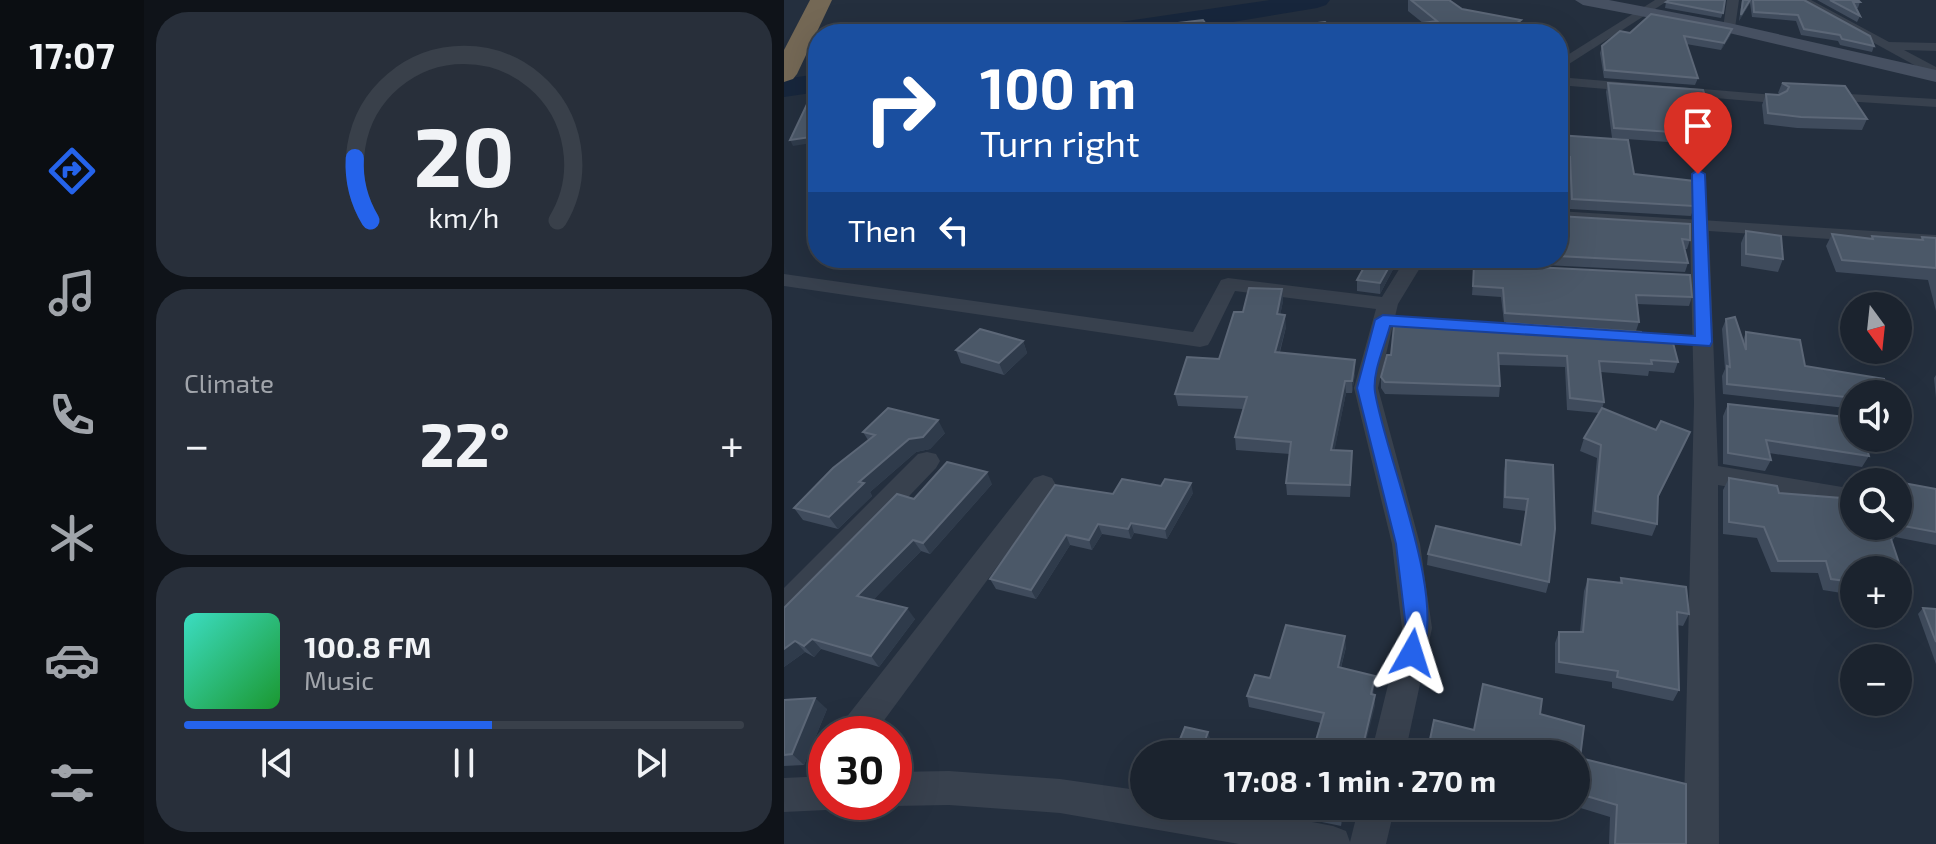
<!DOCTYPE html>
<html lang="en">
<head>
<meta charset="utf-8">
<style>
  body { margin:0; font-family:"Exo 2",sans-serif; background:#282f3a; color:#f1f3f6; height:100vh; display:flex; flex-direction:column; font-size:30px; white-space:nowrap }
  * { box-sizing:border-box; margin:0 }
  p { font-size:26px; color:#a0a4aa }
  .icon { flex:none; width:44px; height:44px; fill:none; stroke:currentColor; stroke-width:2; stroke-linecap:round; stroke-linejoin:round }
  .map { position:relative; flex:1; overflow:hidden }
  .panel { display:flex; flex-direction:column; gap:12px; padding:12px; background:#0f1319; width:640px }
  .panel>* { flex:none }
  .top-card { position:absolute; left:24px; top:24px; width:760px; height:244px; border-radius:32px; box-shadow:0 8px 32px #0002,0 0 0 2px #39404a; background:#1a4fa0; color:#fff; overflow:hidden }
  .needle { width:52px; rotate:165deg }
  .controls { position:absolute; left:1056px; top:292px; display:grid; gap:16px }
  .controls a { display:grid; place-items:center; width:72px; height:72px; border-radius:50%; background:#1b232e; box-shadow:0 8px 32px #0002,0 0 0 2px #39404a; font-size:40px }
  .speed { position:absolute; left:24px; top:716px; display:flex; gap:16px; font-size:40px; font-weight:700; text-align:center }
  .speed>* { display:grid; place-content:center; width:104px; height:104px; border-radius:50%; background:#1b232e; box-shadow:0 8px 32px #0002,0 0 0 2px #39404a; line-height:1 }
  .speed .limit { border:12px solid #d22; background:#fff; color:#111 }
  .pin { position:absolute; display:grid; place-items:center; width:68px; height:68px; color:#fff; margin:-82px -34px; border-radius:50% 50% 50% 0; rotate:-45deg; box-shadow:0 0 8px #0007 }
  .pin .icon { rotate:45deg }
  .me { position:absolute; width:88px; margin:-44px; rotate:6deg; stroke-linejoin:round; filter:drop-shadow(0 0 6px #0008) }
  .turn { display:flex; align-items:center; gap:28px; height:168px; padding:0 40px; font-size:36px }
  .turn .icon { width:104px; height:104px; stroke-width:2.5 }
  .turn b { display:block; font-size:56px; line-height:68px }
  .then { display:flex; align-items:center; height:76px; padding:0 40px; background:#0003; gap:16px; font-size:30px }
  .big { font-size:60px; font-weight:700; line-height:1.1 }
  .panel .tile { flex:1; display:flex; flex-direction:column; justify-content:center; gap:12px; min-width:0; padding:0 28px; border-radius:32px; background:#282f3a }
  .panel .dial { align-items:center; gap:0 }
  .dial svg { height:208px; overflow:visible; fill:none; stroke:#39404a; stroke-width:7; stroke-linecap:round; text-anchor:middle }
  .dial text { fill:#f1f3f6; stroke:none }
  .song { display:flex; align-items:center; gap:24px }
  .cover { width:96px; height:96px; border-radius:12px; background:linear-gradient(135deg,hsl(170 70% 55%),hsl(130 70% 35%)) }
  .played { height:8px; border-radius:4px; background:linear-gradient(90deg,#2563eb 55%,#39404a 55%) }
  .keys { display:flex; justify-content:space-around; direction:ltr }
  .heat { display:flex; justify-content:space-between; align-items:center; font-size:44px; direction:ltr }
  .trip { position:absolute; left:346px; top:740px; width:460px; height:80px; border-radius:40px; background:#1b232e; box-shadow:0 8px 32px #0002,0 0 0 2px #39404a; font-weight:700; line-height:80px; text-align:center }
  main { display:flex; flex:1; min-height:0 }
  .tab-bar { display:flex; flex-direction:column; width:144px; justify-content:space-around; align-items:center; background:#0b0e12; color:#a0a4aa }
  .tab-bar .icon { width:56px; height:56px }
  .tab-bar .active { color:#2563eb }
  .tab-bar b { font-size:36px; color:#f1f3f6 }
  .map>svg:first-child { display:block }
</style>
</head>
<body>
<main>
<nav class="tab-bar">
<b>17:07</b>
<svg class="icon active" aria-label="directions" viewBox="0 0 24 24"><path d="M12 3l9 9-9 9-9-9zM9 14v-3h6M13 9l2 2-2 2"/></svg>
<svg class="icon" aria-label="music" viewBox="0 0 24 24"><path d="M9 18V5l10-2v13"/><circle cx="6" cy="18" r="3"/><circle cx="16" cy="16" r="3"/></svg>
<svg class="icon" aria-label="phone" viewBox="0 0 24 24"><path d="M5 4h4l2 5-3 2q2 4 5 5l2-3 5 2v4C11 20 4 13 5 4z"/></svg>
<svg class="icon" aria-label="climate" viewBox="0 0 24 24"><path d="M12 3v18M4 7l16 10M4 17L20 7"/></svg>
<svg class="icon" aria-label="car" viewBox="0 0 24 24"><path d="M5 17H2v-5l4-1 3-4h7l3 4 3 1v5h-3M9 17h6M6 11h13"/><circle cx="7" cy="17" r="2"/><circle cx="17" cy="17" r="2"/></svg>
<svg class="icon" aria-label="filters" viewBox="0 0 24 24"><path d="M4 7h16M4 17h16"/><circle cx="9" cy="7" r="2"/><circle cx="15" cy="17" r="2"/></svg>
</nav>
<section class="panel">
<div class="tile dial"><svg viewBox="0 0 100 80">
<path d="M14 69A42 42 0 1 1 86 69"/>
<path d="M14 69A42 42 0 0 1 8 45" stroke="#2563eb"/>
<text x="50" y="56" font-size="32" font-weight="700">20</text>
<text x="50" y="72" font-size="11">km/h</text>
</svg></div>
<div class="tile"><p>Climate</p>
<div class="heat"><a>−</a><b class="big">22°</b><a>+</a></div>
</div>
<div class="tile">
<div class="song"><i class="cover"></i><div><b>100.8 FM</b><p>Music</p></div></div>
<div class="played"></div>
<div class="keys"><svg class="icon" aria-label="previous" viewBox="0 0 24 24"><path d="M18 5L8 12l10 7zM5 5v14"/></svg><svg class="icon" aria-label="pause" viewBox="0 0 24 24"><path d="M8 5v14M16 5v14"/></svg><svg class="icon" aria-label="next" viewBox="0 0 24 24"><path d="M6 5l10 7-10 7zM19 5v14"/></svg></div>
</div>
</section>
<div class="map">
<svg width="1152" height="844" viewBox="0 0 1152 844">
  <rect width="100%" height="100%" fill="#242f3e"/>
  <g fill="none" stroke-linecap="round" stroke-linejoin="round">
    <g fill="#17263c" fill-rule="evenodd">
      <polygon points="486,0 546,0 542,5 533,8 377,34 291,34 295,28"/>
      <polygon points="34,74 34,92 0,97 0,79"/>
    </g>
    <g fill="#38414e" fill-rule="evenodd">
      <polygon points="914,171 918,174 920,223 915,226 910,223 910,174"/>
      <polygon points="628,261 704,265 709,268 704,271 625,266 623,264"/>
      <polygon points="599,317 735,327 740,330 735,333 595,322 594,320"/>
      <polygon points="874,336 920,339 925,342 920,345 870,341 869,339 870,337"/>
    </g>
    <g fill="#38414e" fill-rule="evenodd">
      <polygon points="871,0 885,0 774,71 774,61"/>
      <polygon points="943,0 955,0 951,28 945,32 939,28"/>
      <polygon points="1012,0 1027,0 1105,42 1152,43 1152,51 1120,50 1152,67 1152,77"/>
      <polygon points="774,77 991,95 998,99 991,103 774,85"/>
      <polygon points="1065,94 1152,99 1152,107 1060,101 1060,95"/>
      <polygon points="774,211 1152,235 1152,245 1149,246 925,231 934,466 1070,489 1070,509 934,485 935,844 899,844 910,403 906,230 774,221"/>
      <polygon points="622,258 642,258 614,304 594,388 636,544 648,628 621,754 587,754 618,628 608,544 570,388 592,309 451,291 427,340 424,345 416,347 0,286 0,274 409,332 437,280 444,278 598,297"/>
      <polygon points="143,452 152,454 156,461 152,468 10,616 0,620 0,588 134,454"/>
      <polygon points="259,475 268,478 272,485 268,492 90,734 53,734 58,723 250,478"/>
      <polygon points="165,771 276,779 360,791 360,806 443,806 549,826 562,831 566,842 575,806 611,806 602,844 455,844 276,813 165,805 110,806 99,802 110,802 110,772"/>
      <polygon points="42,776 42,802 56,802 54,805 42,810 0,812 0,778"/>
    </g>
    <polygon fill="#465061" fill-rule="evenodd" points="791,0 825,0 945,23 1152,70 1152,82 945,33 799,5"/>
    <polygon fill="#746855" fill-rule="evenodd" points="26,0 48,0 13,74 9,79 0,82 0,50"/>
  </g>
  <g fill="#3f4b5c">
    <polygon points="624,0 665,0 678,9 735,34 639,23 624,11"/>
    <polygon points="958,0 1020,0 1090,46 1088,52 1056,45 1054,41 1017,35 1012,21 968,17 966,3 955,21"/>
    <polygon points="1033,0 1074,0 1076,2 1074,8 1072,8 1076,16 1073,22"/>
    <polygon points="882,2 939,13 937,18 881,8"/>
    <polygon points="948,29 946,36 937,50 902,44 914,78 911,85 820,78 816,53 818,46 846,33"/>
    <polygon points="824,83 925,108 922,117 897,114 901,133 898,143 828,138 822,92"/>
    <polygon points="998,83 1083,119 1078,130 1013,128 980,124 978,105 982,94 996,95 994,93"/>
    <polygon points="774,135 910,206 907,216 786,209 784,167 774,165"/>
    <polygon points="774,216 906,240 903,249 901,249 904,263 901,272 682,261 681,258 774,258"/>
    <polygon points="962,231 999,259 994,272 957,266 957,243"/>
    <polygon points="1048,234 1086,238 1088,236 1137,239 1138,237 1152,238 1152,311 1144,280 1052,272 1042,246"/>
    <polygon points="615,258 596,294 573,291 573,280"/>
    <polygon points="690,264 908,297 905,306 853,304 855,322 852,331 720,322 717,297 688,295"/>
    <polygon points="498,289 499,301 496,315 502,327 496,352 571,373 568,393 562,393 550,451 568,464 566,497 503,495 502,483 506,454 452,450 451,437 459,409 394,406 391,394 435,359 459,312"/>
    <polygon points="942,319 959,340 962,332 1070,394 1070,409 939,394 938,376 941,369 938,329"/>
    <polygon points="723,323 858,337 894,362 890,373 865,371 864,376 817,372 820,402 818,409 872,430 906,432 873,499 873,524 868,536 807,524 813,458 796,451 800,438 815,413 783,410 781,367 715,365 716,386 715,397 601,394 597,388 597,377 607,355 722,330"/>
    <polygon points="239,341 243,353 220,375 177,363 172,350"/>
    <polygon points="1152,375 1152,398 1150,378"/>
    <polygon points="944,404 1085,456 1078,467 985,453 987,460 981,471 939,464 939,416"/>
    <polygon points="79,432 161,433 146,449 132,452 86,492 88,496 54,529 19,520 10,508 84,440"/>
    <polygon points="722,460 769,465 765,582 762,593 643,565 644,554 737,545 742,511 719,508 720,472"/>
    <polygon points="945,478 995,493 1070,526 1114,526 1114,482 1152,489 1152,545 1111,537 1108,541 1124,590 1115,601 1114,601 1114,570 1070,570 1070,595 1039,590 1034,573 987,572 973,538 939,534 939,490"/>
    <polygon points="208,484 146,554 137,551 89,600 131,619 95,667 37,649 30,657 21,652 0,667 2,607 130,499"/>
    <polygon points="409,493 383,539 350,533 347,539 318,534 308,550 286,545 252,599 212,589 206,579 329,494"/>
    <polygon points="837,578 905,614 899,626 893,625 895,690 889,701 828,688 828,682 771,673 771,643 775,632 796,632 800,591 804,579 835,583"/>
    <polygon points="1139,608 1152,609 1152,664 1134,614"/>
    <polygon points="562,647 557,668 591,676 589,695 591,706 537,723 465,707 463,696 486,678"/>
    <polygon points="0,700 43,709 20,765 0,766"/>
    <polygon points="756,714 796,758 902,844 825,844 826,817 790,806 792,806 792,754"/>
    <polygon points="461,806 561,806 557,826"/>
    <polygon points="669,806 728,806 723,821"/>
  </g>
  <g fill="#2f3b4b">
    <polygon points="966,0 966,3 955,21 957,15"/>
    <polygon points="737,20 735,34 719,34"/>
    <polygon points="948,29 946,36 937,50 940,43"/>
    <polygon points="34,136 34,142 9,146 6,140"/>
    <polygon points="610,258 615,258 596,294 596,283"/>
    <polygon points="498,289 499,301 494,327 493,314"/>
    <polygon points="501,315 502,327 492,364 491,352"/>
    <polygon points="239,341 243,353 220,375 215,363"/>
    <polygon points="571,360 571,373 568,393 568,381"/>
    <polygon points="561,381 562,393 548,463 547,450"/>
    <polygon points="154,420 161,433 146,449 132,452 86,492 88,496 54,529 45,517 75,482 125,439"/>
    <polygon points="906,432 901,445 869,508 874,496"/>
    <polygon points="203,472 208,484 146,554 139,543"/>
    <polygon points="407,483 409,493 383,539 381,529"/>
    <polygon points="347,523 350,533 347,539 344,529"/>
    <polygon points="314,524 318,534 308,550 305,540"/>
    <polygon points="282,535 286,545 252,599 247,590"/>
    <polygon points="129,540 137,551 82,607 73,596"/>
    <polygon points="123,608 131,619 95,667 87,656"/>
    <polygon points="561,636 562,647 554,678 554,667"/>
    <polygon points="28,639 37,649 30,657 20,646"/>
    <polygon points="11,641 21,652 0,667 0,649"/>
    <polygon points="591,695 591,706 579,754 577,754"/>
    <polygon points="31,698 43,709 20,765 8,754"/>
    <polygon points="424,732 426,738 420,754 416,754"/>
    <polygon points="559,806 561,806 557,826 557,817"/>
  </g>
  <g fill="#4b5868" stroke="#5c6777" stroke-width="2">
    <polygon points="627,0 665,0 678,9 737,20 719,34 560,34 653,21"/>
    <polygon points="885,0 941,0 939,13 882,2"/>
    <polygon points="959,0 966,0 957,15"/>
    <polygon points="969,0 1020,0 1086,36 1090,46 1058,39 1056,35 1020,29 1014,15 970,12"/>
    <polygon points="1046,0 1074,0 1076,2 1069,2 1076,16"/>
    <polygon points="867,14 948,29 940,43 900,36 914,78 821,70 818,46 836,31 846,33"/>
    <polygon points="419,20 429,34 300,34"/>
    <polygon points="541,22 553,34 448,34"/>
    <polygon points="824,83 919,90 925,108 895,104 901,133 830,128"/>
    <polygon points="998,83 1061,86 1083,119 1017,117 984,113 982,94 995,95 1003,91 1005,87"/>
    <polygon points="34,97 34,136 6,140 26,98"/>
    <polygon points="774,135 844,140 850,174 910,181 910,206 788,199 786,157 774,156"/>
    <polygon points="774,216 906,224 906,240 898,239 904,263 774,256"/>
    <polygon points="962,231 997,236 999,259 962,254"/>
    <polygon points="1048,234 1089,239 1088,236 1139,240 1138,237 1152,238 1152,269 1152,268 1058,260"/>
    <polygon points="585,258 610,258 596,283 573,280"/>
    <polygon points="690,264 906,275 908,297 852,295 855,322 721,313 719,288 689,286"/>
    <polygon points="465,288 498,289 493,314 501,315 491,352 571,360 568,381 561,381 547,450 568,451 566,485 502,483 507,442 451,437 463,397 391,394 403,357 435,359 450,312 459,312"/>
    <polygon points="951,317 962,350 962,332 1016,340 1021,366 1100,379 1104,394 1070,394 1070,398 943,384 943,366 946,367 942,319"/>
    <polygon points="723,323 857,332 858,337 888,339 894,362 867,360 868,364 815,361 820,402 786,398 783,356 714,353 716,386 601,382 597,377 603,355 607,355 610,326 724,330"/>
    <polygon points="196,329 239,341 215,363 172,350"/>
    <polygon points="944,404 1070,418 1070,438 1080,438 1085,456 982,440 987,460 944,453"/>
    <polygon points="104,408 154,420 139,437 125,439 75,482 80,483 45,517 10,508 49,468 91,435 79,432"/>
    <polygon points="818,408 872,430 877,421 906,432 874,496 873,524 811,511 817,445 800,438"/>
    <polygon points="722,460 769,465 771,529 765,582 644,554 652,526 737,545 744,499 721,497"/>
    <polygon points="163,462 203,472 139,543 129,540 73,596 123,608 87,656 28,639 20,646 11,641 0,649 0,608 113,494 130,499"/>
    <polygon points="945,478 993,486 995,493 1070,499 1070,526 1110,526 1113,534 1105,533 1124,590 1114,588 1114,570 1070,570 1070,582 1047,579 1042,561 994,561 980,527 945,522"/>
    <polygon points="338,479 377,486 381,479 407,483 381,529 347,523 344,529 314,524 305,540 282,535 247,590 206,579 271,485 329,494"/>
    <polygon points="1114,482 1152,489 1152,532 1114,525"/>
    <polygon points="837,578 902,587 905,614 893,612 895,690 833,677 834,671 775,662 775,632 799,632 804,579 838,583"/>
    <polygon points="1139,608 1152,609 1152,642"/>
    <polygon points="502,625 561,636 554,667 591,676 587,694 591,695 577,754 528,754 540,713 463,696 471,675 486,678"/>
    <polygon points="699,684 758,699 756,714 800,726 796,758 902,784 902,844 831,844 833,805 792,793 792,754 643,754 650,720 690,730"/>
    <polygon points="31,698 8,754 0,755 0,700"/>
    <polygon points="401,727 424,732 416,754 390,754"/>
    <polygon points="470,751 486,754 470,754"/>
    <polygon points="504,806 559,806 557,817"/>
    <polygon points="714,806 728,806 727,810"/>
  </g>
  <path fill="#2563eb" stroke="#184099" stroke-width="2" d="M914,170L921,174L928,342L926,346L606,326C601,345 588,373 591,392C602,460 665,598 636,661L628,664L619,661L616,653L622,628L612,544L573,388L591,320L599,315L911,336L908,174Z"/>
</svg>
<div class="controls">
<a><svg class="needle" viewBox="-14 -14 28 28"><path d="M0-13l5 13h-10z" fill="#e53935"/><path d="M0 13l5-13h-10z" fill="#a0a4aa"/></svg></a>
<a><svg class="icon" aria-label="sound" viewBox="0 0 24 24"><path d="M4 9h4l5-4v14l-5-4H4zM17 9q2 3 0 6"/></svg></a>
<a><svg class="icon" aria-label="search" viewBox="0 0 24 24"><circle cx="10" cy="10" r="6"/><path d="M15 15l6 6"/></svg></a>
<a>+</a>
<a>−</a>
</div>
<div class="speed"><div class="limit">30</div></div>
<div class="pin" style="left:914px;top:174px;background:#d93025"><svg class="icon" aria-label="arrive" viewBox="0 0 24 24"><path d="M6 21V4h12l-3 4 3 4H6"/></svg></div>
<svg class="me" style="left:628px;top:653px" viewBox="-20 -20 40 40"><path d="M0-17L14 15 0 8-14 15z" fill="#2563eb" stroke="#fff" stroke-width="4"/></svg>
<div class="trip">17:08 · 1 min · 270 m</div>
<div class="top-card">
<div class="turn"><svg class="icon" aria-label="right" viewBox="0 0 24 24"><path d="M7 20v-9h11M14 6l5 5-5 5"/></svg><div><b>100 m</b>Turn right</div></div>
<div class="then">Then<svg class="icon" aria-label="left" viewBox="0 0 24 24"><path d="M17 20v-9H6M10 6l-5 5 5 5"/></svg></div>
</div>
</div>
</main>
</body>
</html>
